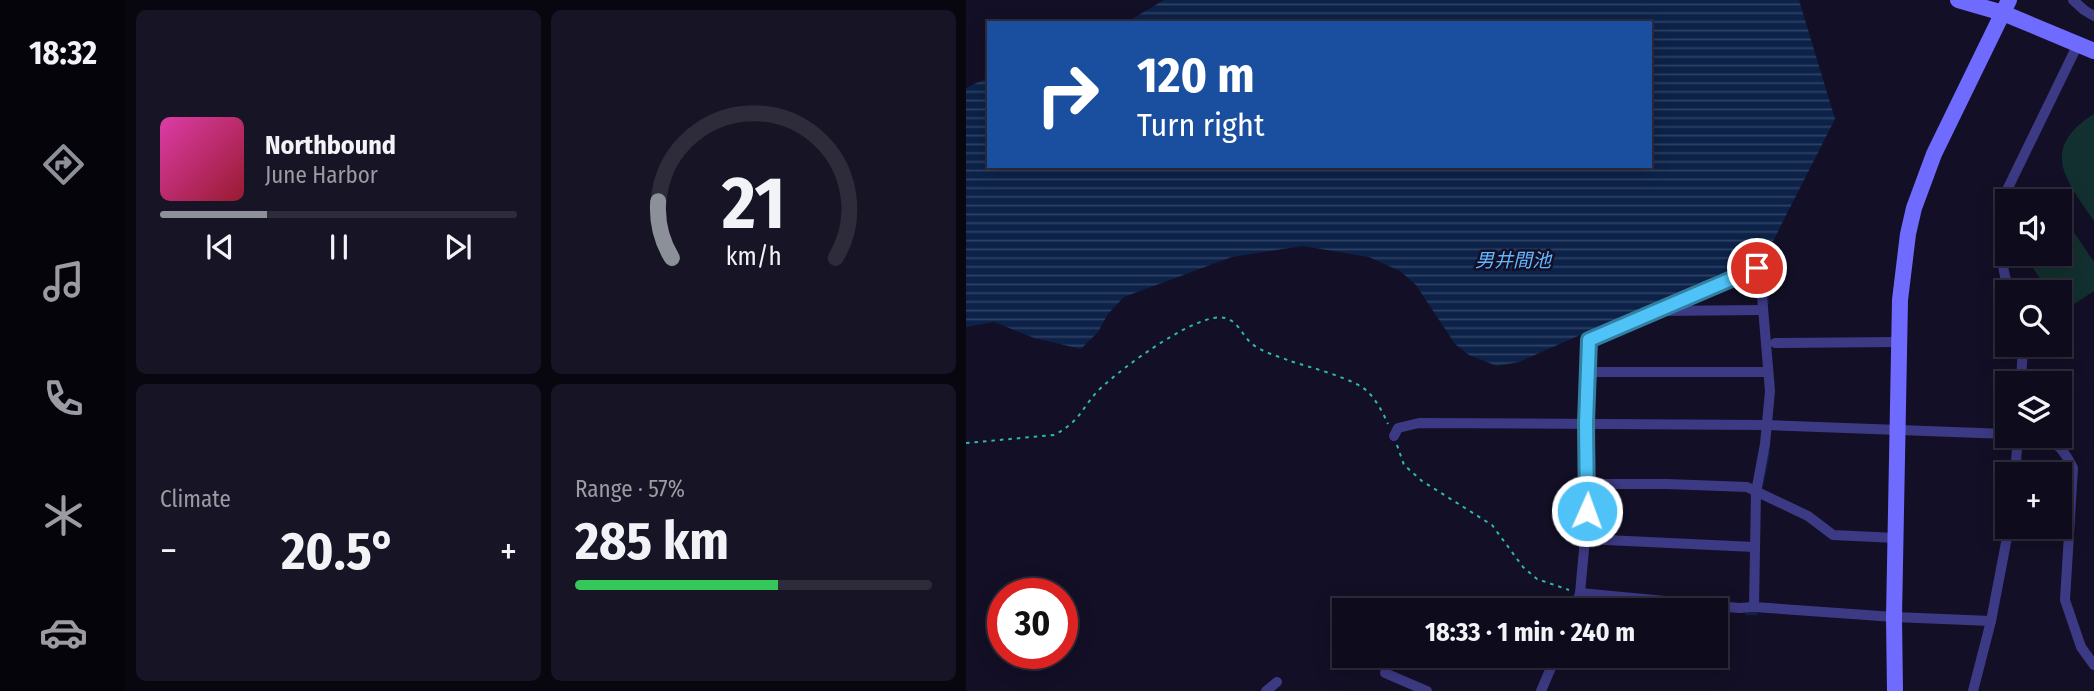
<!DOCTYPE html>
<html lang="en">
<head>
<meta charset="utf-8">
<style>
  body { margin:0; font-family:"Fira Sans Condensed","Noto Sans JP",sans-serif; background:#171425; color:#f1f3f6; height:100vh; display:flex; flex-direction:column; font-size:26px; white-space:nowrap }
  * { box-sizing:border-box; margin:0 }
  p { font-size:23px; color:#9b9ba3 }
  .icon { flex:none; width:38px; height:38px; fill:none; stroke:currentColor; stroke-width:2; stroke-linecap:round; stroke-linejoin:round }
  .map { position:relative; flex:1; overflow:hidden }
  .panel { display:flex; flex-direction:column; gap:10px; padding:10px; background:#08060f; width:840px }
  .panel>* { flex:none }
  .top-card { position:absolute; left:21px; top:21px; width:665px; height:147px; border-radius:0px; box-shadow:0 4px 18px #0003,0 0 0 2px #2e2b3b; background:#1a4fa0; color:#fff; overflow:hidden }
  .fabs { position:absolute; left:1029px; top:189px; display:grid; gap:14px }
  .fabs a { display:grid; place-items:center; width:77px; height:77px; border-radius:0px; background:#0e0b1c; box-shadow:0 4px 18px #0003,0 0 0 2px #2e2b3b; font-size:35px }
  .speed { position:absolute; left:21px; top:578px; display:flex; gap:14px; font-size:35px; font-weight:700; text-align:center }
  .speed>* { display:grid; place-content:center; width:91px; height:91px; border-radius:50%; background:#0e0b1c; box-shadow:0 4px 18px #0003,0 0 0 2px #2e2b3b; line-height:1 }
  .speed .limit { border:10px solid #d22; background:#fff; color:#111 }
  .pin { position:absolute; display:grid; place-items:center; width:60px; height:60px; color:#fff; margin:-30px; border:4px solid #fff; border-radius:50%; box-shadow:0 2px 7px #0007 }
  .me { position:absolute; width:77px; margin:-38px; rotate:2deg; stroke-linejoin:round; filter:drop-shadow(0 0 5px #0008) }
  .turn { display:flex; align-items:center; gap:24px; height:147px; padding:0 35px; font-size:32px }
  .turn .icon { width:91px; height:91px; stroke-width:2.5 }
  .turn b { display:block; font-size:49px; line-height:60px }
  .big { font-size:52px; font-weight:700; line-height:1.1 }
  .panel .widget { flex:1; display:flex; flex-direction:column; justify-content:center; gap:10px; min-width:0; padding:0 24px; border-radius:10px; background:#171425 }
  .panel .dial { align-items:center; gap:0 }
  .dial svg { height:182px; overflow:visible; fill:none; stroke:#2e2b3b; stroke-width:7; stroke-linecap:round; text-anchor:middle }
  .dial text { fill:#f1f3f6; stroke:none }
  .song { display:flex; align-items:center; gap:21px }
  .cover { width:84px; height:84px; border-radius:10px; background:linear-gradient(135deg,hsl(320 70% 55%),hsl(350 70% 35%)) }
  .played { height:7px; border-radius:4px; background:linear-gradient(90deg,#8c9099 30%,#2e2b3b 30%) }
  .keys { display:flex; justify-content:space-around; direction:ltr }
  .heat { display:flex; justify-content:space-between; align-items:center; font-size:38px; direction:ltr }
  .charge { height:10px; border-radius:5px; background:linear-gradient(90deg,#34c759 57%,#2e2b3b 0) }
  .panel .tiles { flex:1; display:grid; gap:10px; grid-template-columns:repeat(2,1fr) }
  .trip { position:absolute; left:366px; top:598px; width:396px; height:70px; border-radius:0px; background:#0e0b1c; box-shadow:0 4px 18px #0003,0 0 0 2px #2e2b3b; font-weight:700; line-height:70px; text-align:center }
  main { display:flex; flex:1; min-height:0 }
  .dock { display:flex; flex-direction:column; width:126px; justify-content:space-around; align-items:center; background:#06040b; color:#9b9ba3 }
  .dock .icon { width:49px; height:49px }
  .dock .selected { color:#8c9099 }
  .dock b { font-size:32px; color:#f1f3f6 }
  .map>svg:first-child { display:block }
</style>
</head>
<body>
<main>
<nav class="dock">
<b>18:32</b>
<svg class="icon selected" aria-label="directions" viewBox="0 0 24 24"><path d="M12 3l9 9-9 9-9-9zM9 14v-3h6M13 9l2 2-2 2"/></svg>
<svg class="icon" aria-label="music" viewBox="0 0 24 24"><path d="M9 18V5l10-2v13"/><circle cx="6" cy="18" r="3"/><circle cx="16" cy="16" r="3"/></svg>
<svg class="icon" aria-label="phone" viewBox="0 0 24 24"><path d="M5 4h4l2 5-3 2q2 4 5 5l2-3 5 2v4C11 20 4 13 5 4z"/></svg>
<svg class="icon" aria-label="climate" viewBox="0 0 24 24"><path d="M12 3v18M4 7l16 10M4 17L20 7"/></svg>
<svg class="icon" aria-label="car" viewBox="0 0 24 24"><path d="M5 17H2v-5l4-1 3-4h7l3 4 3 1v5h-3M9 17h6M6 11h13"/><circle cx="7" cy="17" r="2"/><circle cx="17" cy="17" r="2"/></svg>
</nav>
<section class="panel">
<div class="tiles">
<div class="widget">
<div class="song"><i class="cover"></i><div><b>Northbound</b><p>June Harbor</p></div></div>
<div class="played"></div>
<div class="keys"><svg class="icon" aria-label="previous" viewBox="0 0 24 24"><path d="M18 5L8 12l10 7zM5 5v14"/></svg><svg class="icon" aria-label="pause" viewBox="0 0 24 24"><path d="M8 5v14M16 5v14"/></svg><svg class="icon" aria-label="next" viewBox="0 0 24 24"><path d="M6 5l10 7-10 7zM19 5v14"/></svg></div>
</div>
<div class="widget dial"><svg viewBox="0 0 100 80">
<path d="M14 69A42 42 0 1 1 86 69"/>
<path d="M14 69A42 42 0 0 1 8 44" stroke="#8c9099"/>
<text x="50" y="56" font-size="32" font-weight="700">21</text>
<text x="50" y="72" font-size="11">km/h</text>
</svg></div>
<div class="widget"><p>Climate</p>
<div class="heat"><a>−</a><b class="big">20.5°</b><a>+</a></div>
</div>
<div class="widget"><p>Range · 57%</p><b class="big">285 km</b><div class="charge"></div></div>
</div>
</section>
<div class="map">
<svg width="1128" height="691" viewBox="0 0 1128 691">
  <defs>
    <pattern id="water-rules" width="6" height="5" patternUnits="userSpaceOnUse" patternTransform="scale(1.75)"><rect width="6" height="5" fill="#0c2248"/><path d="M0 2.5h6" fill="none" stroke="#2f4163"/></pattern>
  </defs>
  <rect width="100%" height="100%" fill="#130f26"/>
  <g fill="#12302f">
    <path d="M1128,114V221C1101,181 1072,149 1128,114Z"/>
    <polygon points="1105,228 1128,262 1128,291 1096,312 1094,309 1094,292 1083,292 1060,258 1066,254 1094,254 1094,235"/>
  </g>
  <polygon fill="url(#water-rules)" points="198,0 833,0 869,119 801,253 553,362 531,366 503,355 489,344 450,285 434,271 403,257 337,246 266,257 158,297 142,314 132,332 115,349 68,338 28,322 0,327 0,88 23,77 23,166 684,166 684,23 159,23"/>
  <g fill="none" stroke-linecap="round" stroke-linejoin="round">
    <g stroke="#0c2248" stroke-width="2.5">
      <polyline points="797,254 802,303"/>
      <polyline points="796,486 803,452"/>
      <polyline points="780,614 790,614"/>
    </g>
    <g stroke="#2fb8b0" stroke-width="2" stroke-dasharray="3.5 5" stroke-linecap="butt">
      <path d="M0,443L88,435C117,420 116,405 136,387C156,368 232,311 259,318C272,321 276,335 285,343C295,352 312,356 324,361C343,367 390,379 402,392C411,401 417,413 422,424"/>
      <polyline points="431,445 438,465 456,481 526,525 557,567 571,579 603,590"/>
    </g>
    <g stroke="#3d3a85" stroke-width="10">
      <polyline points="1107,0 1118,10 1128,16"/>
      <path d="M1043,292C1034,259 1029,226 1040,192L1112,44"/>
      <polyline points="691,311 797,310"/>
      <polyline points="809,343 934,342"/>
      <polyline points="622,372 801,372"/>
      <polyline points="1055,383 1057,345"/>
      <polyline points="428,436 432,428 453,423 801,425 1041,434"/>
      <path d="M1062,436C1088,439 1095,444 1107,468L1099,600L1115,647L1128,665"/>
      <polyline points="1049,474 1052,436"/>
      <polyline points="622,484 701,484 781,487 842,516 867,535 930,538"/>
      <polyline points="619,539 788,547"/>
      <polyline points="614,593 773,608 788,607 928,617 1025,621"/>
      <polyline points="608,611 614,593 619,539 623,340 791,268 794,272 804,391 799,444 790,492 788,607"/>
      <polyline points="419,673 461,691"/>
      <polyline points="300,691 311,682"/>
      <polyline points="575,691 590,656"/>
      <polyline points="1007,691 1025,621 1043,527"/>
    </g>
    <g stroke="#6f6bff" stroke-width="16">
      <polyline points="992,0 1037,13 1128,51"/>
      <polyline points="929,691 928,617 934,300 942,234 948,208 968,154 1043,0"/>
    </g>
  </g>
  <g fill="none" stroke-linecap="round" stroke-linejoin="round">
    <g stroke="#337fa1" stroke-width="18">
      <polyline id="route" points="621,511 620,423 623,340 791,268"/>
    </g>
    <use href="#route" stroke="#4fc3f7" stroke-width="12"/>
  </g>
  <g text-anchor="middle" stroke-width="5" stroke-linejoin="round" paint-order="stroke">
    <g font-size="19" font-style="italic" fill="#62b6ff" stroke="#130f26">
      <text x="547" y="267">男井間池</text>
    </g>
  </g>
</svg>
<div class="fabs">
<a><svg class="icon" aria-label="sound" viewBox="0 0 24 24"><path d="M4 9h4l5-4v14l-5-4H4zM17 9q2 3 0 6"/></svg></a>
<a><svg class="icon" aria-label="search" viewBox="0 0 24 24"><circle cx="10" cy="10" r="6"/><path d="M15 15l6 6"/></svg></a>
<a><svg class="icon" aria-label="layers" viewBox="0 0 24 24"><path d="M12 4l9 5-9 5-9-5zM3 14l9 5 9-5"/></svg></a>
<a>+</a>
</div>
<div class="speed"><div class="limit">30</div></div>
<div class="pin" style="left:791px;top:268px;background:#d93025"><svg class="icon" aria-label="arrive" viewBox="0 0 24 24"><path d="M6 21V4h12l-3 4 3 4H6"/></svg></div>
<svg class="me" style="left:621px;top:511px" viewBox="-20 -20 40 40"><circle r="17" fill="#4fc3f7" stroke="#fff" stroke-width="3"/><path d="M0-11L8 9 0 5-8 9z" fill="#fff"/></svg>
<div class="trip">18:33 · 1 min · 240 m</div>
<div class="top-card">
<div class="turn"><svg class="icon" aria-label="right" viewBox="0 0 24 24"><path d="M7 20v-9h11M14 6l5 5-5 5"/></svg><div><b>120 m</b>Turn right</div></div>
</div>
</div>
</main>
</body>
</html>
